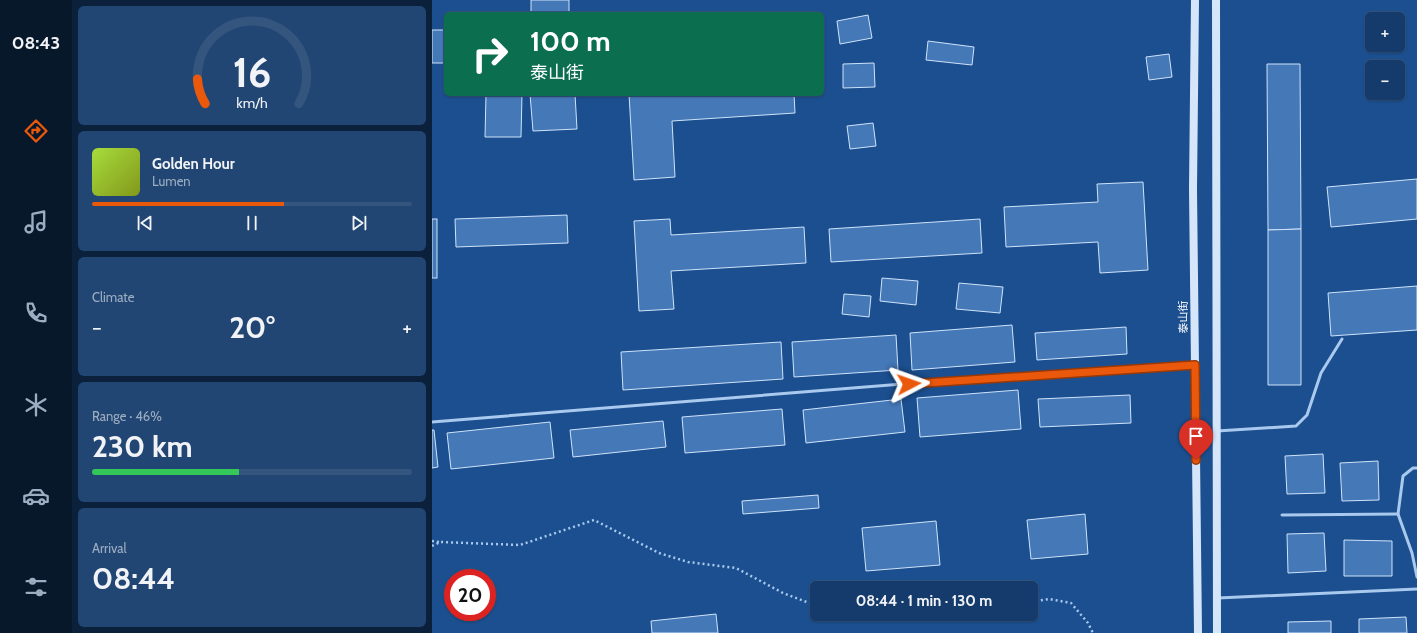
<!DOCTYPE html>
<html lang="en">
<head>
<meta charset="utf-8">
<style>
  body { margin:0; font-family:Cabin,"Noto Sans SC",sans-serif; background:#214673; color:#f1f3f6; height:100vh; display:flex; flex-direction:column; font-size:15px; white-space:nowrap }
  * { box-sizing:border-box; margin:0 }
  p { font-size:13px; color:#9dadc1 }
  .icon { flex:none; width:22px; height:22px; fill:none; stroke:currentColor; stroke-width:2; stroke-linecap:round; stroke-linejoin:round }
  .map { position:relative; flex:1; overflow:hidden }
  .panel { display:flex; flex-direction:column; gap:6px; padding:6px; background:#0b203b; width:360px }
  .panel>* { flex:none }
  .top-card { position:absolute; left:12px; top:12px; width:380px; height:84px; border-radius:6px; box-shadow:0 1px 3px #0004,0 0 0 1px #33557e; background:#0b6e4f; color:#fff; overflow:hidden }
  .fabs { position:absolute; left:933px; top:12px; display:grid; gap:8px }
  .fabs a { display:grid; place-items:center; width:40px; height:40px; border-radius:6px; background:#143b6b; box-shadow:0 1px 3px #0004,0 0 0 1px #33557e; font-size:20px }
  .speed { position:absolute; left:12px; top:569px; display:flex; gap:8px; font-size:20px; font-weight:700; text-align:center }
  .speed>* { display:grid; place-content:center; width:52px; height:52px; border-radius:50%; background:#143b6b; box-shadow:0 1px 3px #0004,0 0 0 1px #33557e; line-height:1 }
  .speed .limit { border:6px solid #d22; background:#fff; color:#111 }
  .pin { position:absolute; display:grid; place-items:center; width:34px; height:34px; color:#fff; margin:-41px -17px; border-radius:50% 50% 50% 0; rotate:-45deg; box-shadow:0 0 4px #0007 }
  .pin .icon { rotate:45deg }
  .me { position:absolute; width:44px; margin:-22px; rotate:86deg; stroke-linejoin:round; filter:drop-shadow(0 0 3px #0008) }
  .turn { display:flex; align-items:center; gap:14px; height:84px; padding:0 20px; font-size:18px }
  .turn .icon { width:52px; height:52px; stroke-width:2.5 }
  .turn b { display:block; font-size:28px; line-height:34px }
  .big { font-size:30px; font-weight:800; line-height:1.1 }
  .panel .card { flex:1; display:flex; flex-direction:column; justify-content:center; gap:6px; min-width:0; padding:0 14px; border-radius:6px; background:#214673 }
  .panel .dial { align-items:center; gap:0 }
  .dial svg { height:104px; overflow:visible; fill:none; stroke:#33557e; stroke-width:7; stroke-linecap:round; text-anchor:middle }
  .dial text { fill:#f1f3f6; stroke:none }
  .song { display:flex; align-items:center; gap:12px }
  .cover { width:48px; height:48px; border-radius:6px; background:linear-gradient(135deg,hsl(80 70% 55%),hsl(70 70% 35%)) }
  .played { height:4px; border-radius:2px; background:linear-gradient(90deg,#ea580c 60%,#33557e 60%) }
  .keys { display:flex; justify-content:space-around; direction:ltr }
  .heat { display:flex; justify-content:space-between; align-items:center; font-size:22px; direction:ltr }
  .charge { height:6px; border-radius:3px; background:linear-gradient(90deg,#34c759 46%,#33557e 0) }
  .trip { position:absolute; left:378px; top:581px; width:228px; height:40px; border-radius:6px; background:#143b6b; box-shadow:0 1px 3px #0004,0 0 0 1px #33557e; font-weight:800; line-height:40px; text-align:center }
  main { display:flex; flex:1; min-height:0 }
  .tab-bar { display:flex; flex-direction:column; width:72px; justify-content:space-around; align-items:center; background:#08182b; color:#9dadc1 }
  .tab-bar .icon { width:28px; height:28px }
  .tab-bar .active { color:#ea580c }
  .tab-bar b { font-size:18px; color:#f1f3f6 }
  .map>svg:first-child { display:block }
</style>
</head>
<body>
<main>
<nav class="tab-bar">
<b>08:43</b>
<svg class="icon active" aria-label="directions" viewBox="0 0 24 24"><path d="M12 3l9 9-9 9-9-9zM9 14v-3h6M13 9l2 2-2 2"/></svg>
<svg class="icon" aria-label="music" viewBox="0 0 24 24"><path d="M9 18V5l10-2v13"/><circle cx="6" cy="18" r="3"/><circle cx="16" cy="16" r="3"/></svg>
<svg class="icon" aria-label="phone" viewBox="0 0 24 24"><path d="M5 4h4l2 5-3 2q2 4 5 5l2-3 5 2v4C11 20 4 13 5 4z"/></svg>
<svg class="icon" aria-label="climate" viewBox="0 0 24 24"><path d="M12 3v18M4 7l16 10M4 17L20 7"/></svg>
<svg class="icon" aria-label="car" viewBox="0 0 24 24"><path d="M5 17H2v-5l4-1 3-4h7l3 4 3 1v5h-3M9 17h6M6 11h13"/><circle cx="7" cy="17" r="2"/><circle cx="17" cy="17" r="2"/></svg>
<svg class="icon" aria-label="filters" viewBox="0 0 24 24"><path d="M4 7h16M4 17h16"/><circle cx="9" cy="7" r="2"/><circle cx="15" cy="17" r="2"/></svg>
</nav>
<section class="panel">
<div class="card dial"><svg viewBox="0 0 100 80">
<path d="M14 69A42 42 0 1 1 86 69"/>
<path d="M14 69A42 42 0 0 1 8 50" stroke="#ea580c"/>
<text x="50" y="56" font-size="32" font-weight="700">16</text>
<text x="50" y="72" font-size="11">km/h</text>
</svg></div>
<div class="card">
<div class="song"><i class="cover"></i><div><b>Golden Hour</b><p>Lumen</p></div></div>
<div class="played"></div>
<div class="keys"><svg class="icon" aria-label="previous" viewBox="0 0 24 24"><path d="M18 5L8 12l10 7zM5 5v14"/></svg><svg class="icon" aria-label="pause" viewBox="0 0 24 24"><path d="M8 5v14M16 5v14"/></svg><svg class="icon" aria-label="next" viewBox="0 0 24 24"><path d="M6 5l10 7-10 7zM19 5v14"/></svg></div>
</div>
<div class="card"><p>Climate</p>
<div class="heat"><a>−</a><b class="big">20°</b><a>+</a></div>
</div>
<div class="card"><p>Range · 46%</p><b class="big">230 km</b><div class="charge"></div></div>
<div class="card"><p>Arrival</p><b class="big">08:44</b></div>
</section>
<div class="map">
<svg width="985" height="633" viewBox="0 0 985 633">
  <rect width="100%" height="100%" fill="#1b4f8f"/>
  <g fill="#4478b7" stroke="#cfe3fa">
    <rect x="99" y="0" width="38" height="14"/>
    <polygon points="436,15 440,38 408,44 405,21"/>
    <rect x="0" y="30" width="14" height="33"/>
    <polygon points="496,41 542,47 540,65 494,60"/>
    <polygon points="737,54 740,77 717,80 714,57"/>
    <polygon points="442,63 443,87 411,88 411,64"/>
    <polygon points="835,64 868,64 869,229 836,230"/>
    <polygon points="54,94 90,94 89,137 53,137"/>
    <polygon points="98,94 143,94 145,129 101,131"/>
    <polygon points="197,94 362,94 363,113 240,121 243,177 202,180"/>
    <polygon points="441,123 444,146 418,149 415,126"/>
    <polygon points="985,179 985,219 899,227 895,187"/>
    <polygon points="711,182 716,270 668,273 666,242 574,247 572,207 666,202 665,184"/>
    <polygon points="135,215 136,243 24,247 23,219"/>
    <rect x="0" y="219" width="5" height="59"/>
    <polygon points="238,219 239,235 372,227 374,263 239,271 242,309 207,311 202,221"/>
    <polygon points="548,219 550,253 399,262 397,229"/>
    <polygon points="869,229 869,385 836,385 836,230"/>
    <polygon points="450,278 486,281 484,305 448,301"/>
    <polygon points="527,283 571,287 568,313 524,309"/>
    <polygon points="985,286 985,330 899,336 896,293"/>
    <polygon points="412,294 439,296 437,317 410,314"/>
    <polygon points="580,325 583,362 480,370 478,333"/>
    <polygon points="694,327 695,354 605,360 603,333"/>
    <polygon points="464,335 466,370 362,377 360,342"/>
    <polygon points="349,342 351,379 191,390 189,352"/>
    <polygon points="586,390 589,429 488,437 485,398"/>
    <polygon points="698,395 699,423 608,427 606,399"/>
    <polygon points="469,399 473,432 374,443 371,410"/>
    <polygon points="350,409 353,445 253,453 250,417"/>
    <polygon points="231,421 234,447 141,457 138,430"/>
    <polygon points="118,422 122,458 19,469 15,433"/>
    <polygon points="0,430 2,430 6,467 0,468"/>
    <polygon points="891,454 893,493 855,494 853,456"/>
    <polygon points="946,461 947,500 910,501 908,463"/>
    <polygon points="386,495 387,508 311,514 310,501"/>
    <polygon points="653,514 656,554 599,559 595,520"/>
    <polygon points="504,521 508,565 434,571 430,528"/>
    <polygon points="892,533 894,571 856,573 855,534"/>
    <polygon points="912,540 960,541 960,576 912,576"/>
    <polygon points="284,614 286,633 220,633 219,621"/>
    <polygon points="974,617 975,633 927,633 927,619"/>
    <polygon points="899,621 899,633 856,633 856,622"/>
  </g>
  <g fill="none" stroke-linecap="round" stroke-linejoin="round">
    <g stroke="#a9c9ee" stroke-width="2.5" stroke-dasharray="2 3" stroke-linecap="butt">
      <polyline points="0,541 7,542"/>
      <polyline points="0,546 8,542 88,545 162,520 227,553 256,562 304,568 351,593 385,606"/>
      <polyline points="599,602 617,599 639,603 656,623 661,633"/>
      <polyline points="420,614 469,614"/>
    </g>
    <g stroke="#a9c9ee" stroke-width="3">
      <polyline points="0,422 508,381 763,365"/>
      <polyline points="785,431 864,426 875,415 889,373 910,339"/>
      <polyline points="985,468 981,468 971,476 966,514 980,553 985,577"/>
      <polyline points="850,515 966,514"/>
      <polyline points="786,598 985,589"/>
    </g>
    <g stroke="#d6e6fa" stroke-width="8">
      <polyline points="763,0 761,189 766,633"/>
      <polyline points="784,0 785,633"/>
    </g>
  </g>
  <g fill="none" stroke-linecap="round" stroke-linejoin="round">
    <g stroke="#983908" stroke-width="10">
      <polyline id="route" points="477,384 763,365 764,460"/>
    </g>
    <use href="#route" stroke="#ea580c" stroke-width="7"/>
  </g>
  <g text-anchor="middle" stroke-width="4" stroke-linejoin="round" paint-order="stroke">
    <g font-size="11" fill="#fff" stroke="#1b4f8f">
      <text transform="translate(751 317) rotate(-91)" y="4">泰山街</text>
    </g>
  </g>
</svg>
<div class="fabs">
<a>+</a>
<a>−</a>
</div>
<div class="speed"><div class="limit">20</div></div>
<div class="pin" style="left:764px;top:460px;background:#d93025"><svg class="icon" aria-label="arrive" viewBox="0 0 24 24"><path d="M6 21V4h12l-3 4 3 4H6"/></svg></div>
<svg class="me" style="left:477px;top:384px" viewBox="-20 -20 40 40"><path d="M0-17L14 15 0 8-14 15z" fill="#ea580c" stroke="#fff" stroke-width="4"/></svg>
<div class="trip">08:44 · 1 min · 130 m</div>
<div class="top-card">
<div class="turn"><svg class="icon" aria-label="right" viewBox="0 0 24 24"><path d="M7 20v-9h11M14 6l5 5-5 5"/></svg><div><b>100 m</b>泰山街</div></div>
</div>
</div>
</main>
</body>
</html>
